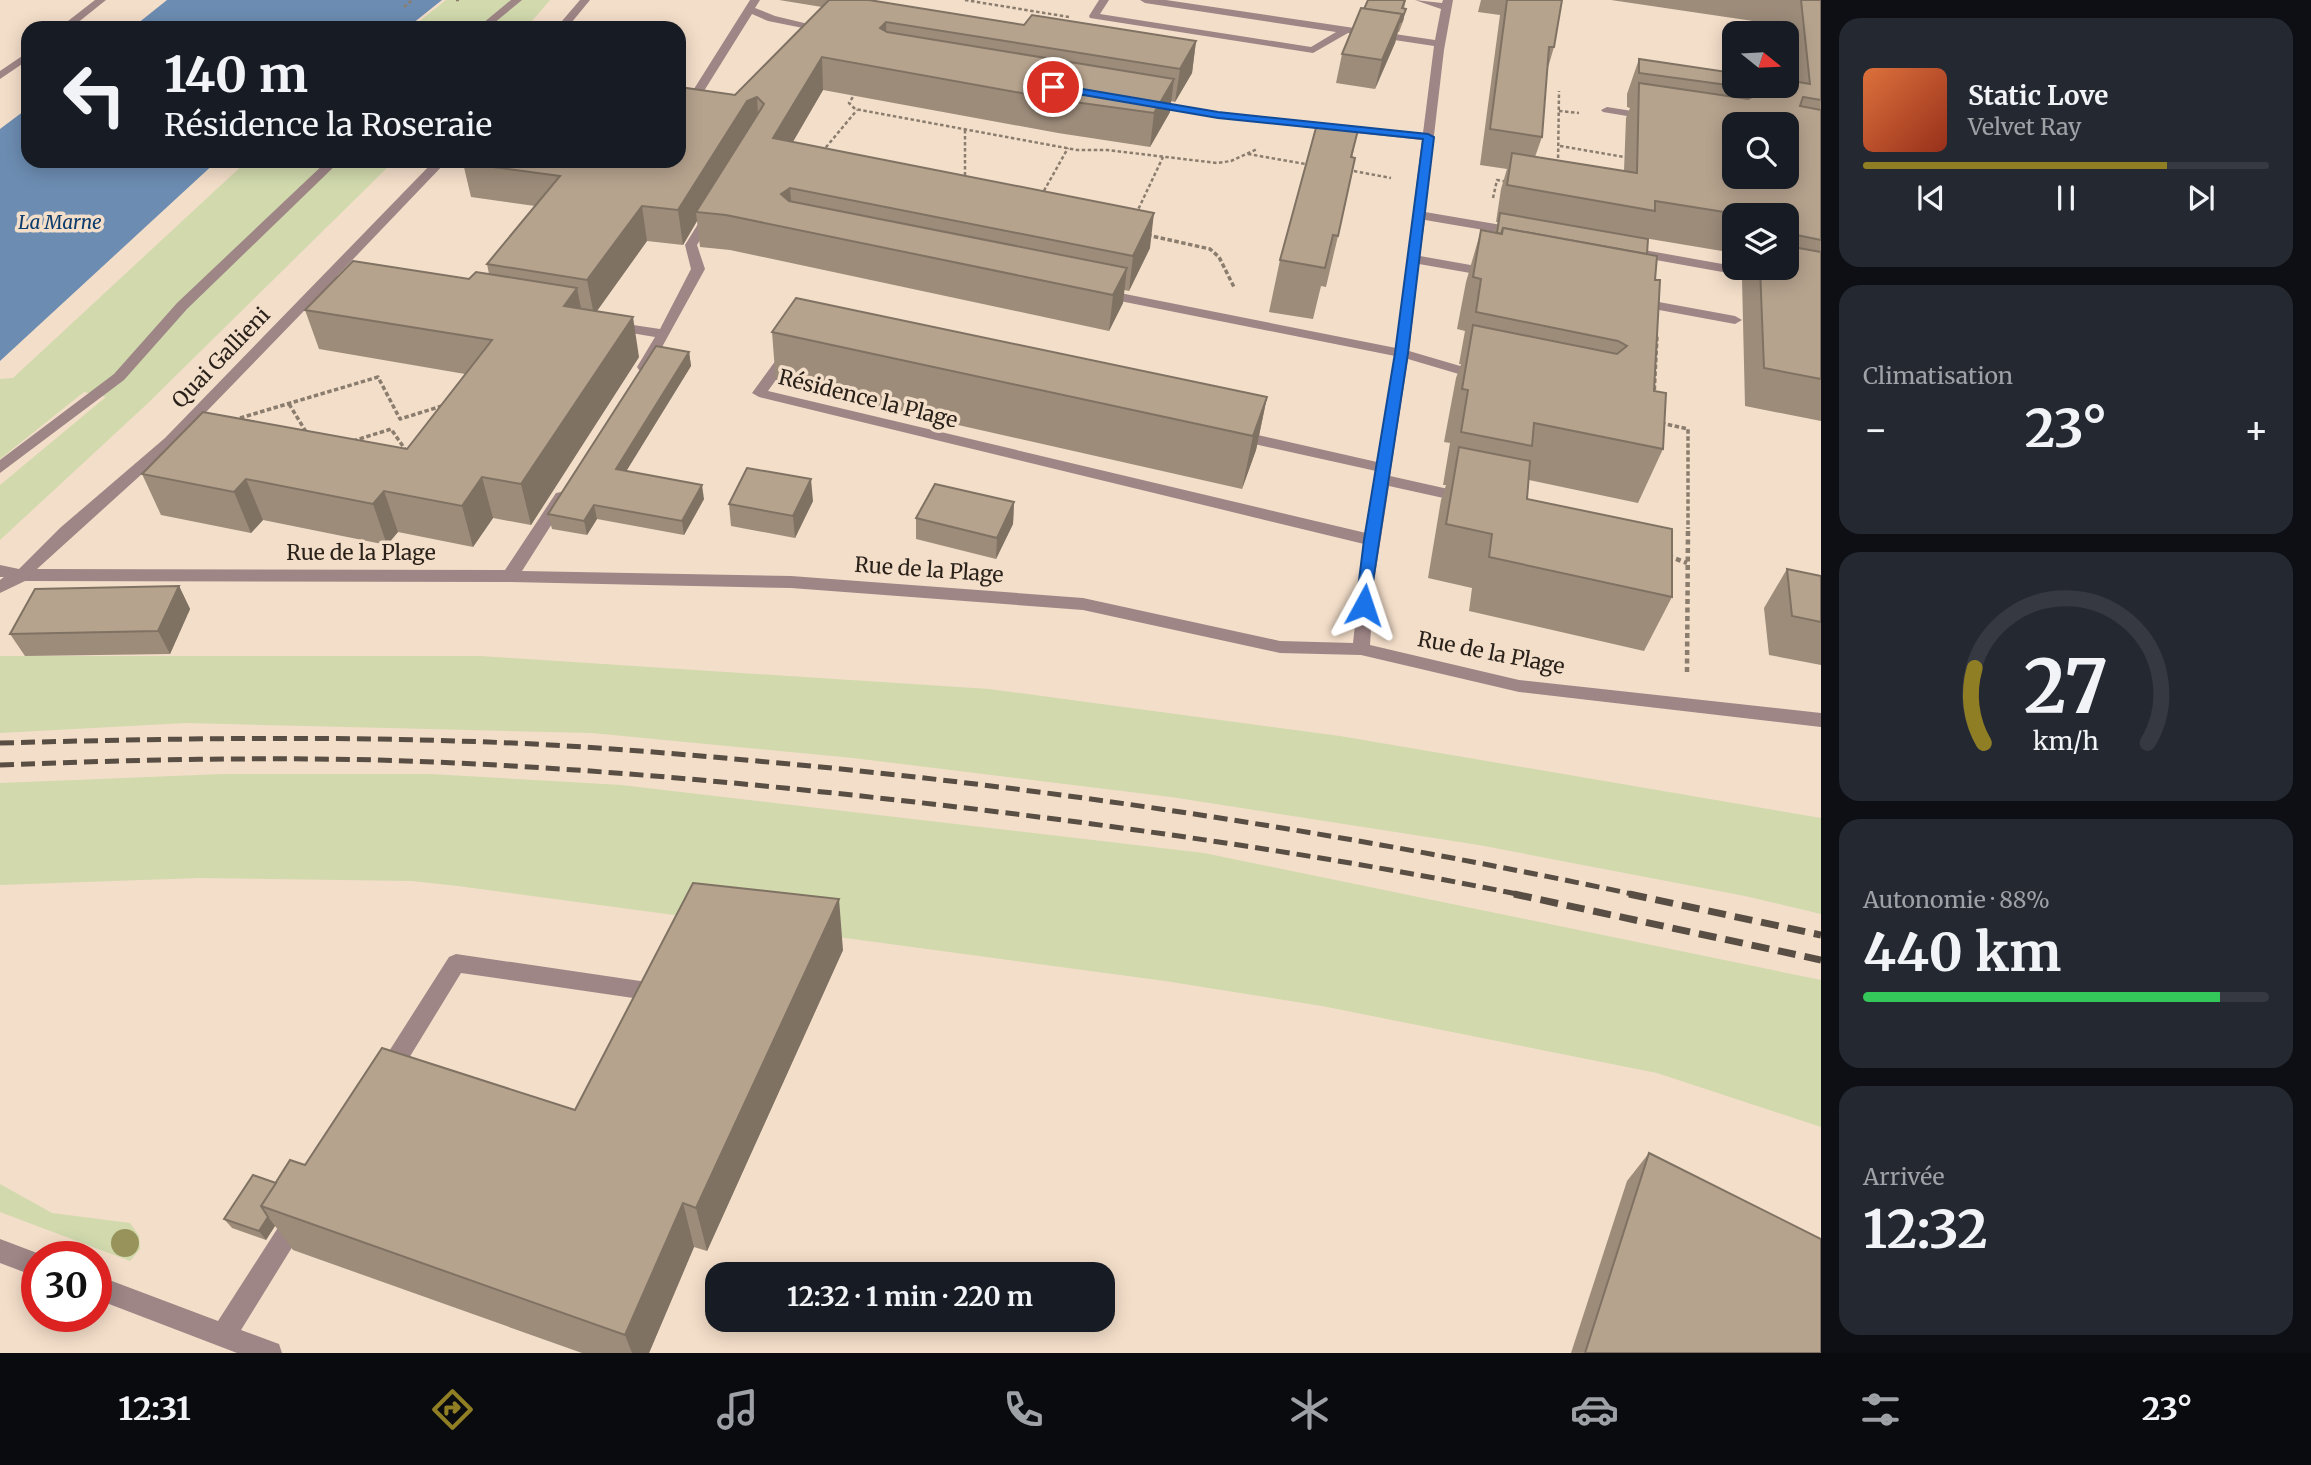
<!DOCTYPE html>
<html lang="fr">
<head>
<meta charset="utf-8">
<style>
  body { margin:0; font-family:Merriweather,serif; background:#242831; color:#f1f3f6; height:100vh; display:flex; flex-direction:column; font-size:26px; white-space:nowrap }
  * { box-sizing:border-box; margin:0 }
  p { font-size:23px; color:#9ea1a6 }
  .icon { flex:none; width:38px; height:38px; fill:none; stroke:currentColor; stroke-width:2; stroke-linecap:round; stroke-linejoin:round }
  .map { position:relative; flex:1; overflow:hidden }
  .sheet { display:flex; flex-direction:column; gap:18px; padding:18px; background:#0d0f14; width:490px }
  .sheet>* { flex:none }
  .top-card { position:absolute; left:21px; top:21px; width:665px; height:147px; border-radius:21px; box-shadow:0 4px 18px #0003; background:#171b24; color:#f1f3f6; overflow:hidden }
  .needle { width:46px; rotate:108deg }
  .fabs { position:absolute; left:1722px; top:21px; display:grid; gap:14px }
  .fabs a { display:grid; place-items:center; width:77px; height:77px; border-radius:14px; background:#171b24; box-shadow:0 4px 18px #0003; font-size:35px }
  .speed { position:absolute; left:21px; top:1241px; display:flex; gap:14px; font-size:35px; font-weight:700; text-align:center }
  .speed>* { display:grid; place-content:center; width:91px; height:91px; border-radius:50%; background:#171b24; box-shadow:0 4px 18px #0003; line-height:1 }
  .speed .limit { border:10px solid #d22; background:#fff; color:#111 }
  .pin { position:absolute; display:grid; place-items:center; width:60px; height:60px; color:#fff; margin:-30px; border:4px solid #fff; border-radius:50%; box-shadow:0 2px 7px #0007 }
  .me { position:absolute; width:77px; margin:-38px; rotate:5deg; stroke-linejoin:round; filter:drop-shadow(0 0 5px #0008) }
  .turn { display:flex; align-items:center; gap:24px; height:147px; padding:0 28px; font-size:32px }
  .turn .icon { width:91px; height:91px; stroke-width:2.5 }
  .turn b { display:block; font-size:49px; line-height:60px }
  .big { font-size:52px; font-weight:700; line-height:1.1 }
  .sheet .card { flex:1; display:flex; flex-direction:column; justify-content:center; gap:10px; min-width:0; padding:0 24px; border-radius:21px; background:#242831 }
  .sheet .dial { align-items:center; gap:0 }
  .dial svg { height:182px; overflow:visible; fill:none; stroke:#363941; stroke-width:7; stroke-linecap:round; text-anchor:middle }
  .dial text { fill:#f1f3f6; stroke:none }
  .song { display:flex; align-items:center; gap:21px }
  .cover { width:84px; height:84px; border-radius:10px; background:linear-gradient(135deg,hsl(20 70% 55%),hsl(10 70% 35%)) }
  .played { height:7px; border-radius:4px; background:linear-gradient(90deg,#907e25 75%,#363941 75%) }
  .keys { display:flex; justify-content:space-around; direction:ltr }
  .heat { display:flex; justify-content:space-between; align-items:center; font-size:38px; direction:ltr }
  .charge { height:10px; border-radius:5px; background:linear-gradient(90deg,#34c759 88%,#363941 0) }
  .trip { position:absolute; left:705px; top:1262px; width:410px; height:70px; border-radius:21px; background:#171b24; box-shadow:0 4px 18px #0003; font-weight:700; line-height:70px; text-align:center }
  .tab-bar { display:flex; height:112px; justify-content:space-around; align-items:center; background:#090b0e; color:#9ea1a6 }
  .tab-bar .icon { width:49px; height:49px }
  .tab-bar .active { color:#907e25 }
  .tab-bar b { font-size:32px; color:#f1f3f6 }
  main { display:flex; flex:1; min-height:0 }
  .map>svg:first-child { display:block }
</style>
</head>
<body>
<main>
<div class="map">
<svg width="1821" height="1353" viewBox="0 0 1821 1353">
  <rect width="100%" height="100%" fill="#f3dec9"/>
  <g fill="#d1d9ad">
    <polygon points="446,0 550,0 526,28 411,28"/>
    <polygon points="247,161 394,161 147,404 0,540 0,485 106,397 84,392 0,459 0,379 13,378"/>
    <polygon points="0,656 480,656 989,689 1340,736 1821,818 1821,914 1745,896 1479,845 1171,797 853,758 592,733 186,723 0,733"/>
    <polygon points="223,774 430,774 621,785 1204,853 1821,980 1821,1127 1657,1073 1322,1006 1165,981 458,886 412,881 199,878 0,885 0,783"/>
    <polygon points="0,1184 52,1213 130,1223 139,1236 140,1249 130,1261 0,1212"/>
  </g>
  <g fill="#6c8cb1">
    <polygon points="167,0 442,0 407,28 132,28"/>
    <polygon points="28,108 28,161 217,161 0,361 0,129"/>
  </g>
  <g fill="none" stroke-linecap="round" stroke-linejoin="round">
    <g stroke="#8b7d6e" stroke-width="2.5" stroke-dasharray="3.5 2.5" stroke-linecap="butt">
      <polyline points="456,0 459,0"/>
      <polyline points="965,0 1069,17"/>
      <polyline points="404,7 412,0"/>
      <polyline points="856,92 849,103 855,109 1077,150 1107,150 1217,163 1231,161 1257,149"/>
      <polyline points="1559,111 1579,113"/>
      <polyline points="965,130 965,179"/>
      <polyline points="1560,146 1630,158"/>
      <polyline points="822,152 857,110"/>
      <polyline points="1248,154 1311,165"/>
      <polyline points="1558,164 1559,91"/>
      <polyline points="1348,170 1391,178"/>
      <polyline points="1041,196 1068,148"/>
      <polyline points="1493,198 1497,180 1509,182"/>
      <polyline points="1136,214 1163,157"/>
    </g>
    <g stroke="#8b7d6e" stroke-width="3.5" stroke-dasharray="4.5 2.5" stroke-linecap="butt">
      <polyline points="1147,235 1210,249 1219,257 1234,287"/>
      <polyline points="1654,397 1657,336"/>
      <polyline points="289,404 308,435"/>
      <polyline points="240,418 378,377 400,419 445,405"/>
      <polyline points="1661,423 1688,429 1688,529"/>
      <polyline points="353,441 391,429 407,452"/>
    </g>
    <g stroke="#8b7d6e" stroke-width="4.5" stroke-dasharray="5 3.5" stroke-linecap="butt">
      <polyline points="1668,556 1687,563"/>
      <polyline points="1687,672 1688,527"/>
    </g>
    <g fill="#9e8586" fill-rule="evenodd">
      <polygon points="95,0 106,0 71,28 59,28"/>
      <polygon points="511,0 522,0 488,28 477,28"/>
      <polygon points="580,0 590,0 567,28 556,28"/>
      <polygon points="750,0 760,0 755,8 775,16 825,28 816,36 811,33 813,30 768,21 752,14 699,99 709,106 699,108 687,100"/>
      <polygon points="1099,0 1109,0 1100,14 1311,47 1336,32 1145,3 1140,0 1166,0 1435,40 1441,9 1415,0 1442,3 1443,0 1453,0 1444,50 1425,212 1519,228 1525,232 1519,236 1425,220 1420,256 1493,269 1500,273 1493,277 1419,264 1409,351 1484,373 1486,376 1479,380 1408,359 1390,476 1466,493 1474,498 1466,503 1389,486 1374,582 1370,645 1519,680 1821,713 1821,727 1519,692 1361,655 1280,653 1083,610 791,588 510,582 25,581 0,593 0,580 4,577 0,577 0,565 19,569 60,528 165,438 434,161 447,161 337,276 362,280 362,286 331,283 175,444 37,569 505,570 556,493 561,492 569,497 522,571 791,576 1083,598 1280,641 1353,643 1364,544 759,397 752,393 784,349 789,348 796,352 768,391 1366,533 1376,471 1236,440 1229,435 1236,430 1377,462 1395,356 1100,297 1093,293 1100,289 1396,348 1422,140 1218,118 1147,106 1141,103 1147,100 1218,112 1423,133 1434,46 1348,33 1313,53 1090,18 1089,16"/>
      <polygon points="28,52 28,60 0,79 0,71"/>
      <polygon points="1607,107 1651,114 1657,117 1651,120 1603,112 1601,110"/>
      <polygon points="327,161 340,161 187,309 124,380 0,473 0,460 114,374 177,303"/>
      <polygon points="710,210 716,214 697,245 705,269 651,367 644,371 639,370 637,367 655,337 613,330 606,326 613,322 660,329 691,269 685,245 706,211"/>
      <polygon points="1633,248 1767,272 1774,276 1767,280 1628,255 1627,252"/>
      <polygon points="1637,298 1735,316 1742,320 1735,324 1632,305 1630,302"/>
      <polygon points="456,954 647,982 654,985 657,991 654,997 647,1000 461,973 395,1081 387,1084 379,1081 376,1074 379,1067 449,957"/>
      <polygon points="296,1209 304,1212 308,1220 304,1228 241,1330 279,1344 282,1353 237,1353 96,1299 96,1275 218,1321 288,1212"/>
      <polygon points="0,1239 45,1256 37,1256 37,1277 0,1263"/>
    </g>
    <g stroke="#594e43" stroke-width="5" stroke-dasharray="14 7" stroke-linecap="butt">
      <path d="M0,743C152,739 303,736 455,741C574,744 693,755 811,766C1088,793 1364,837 1637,895"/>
      <path d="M0,765C126,760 251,757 377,760C580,766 782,786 983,810C1163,832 1344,859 1522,895"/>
    </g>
    <g stroke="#594e43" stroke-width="7" stroke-dasharray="18 9" stroke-linecap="butt">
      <polyline points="1514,894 1821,960"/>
      <polyline points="1629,894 1821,935"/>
    </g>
  </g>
  <circle fill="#98935b" cx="125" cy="1243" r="14"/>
  <g fill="#9d8c7a">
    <polygon points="779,0 869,0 1024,25 1196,41 1192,73 1175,102 1171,101 1170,112 1150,147 1058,133 823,90 793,142 1150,248 1129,291 1124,290 1123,303 1109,331 730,250 700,247 697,221 683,245 647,241 597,311 639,357 531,525 493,518 473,547 398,532 387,545 263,520 251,533 161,515 142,474 407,449 465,374 319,349 305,310 469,279 489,274 487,264 535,206 471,197 463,163 679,161 735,95 822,7"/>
    <polygon points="1368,0 1406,0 1404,8 1404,19 1399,32 1398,32 1395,43 1375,89 1336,83 1342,54"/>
    <polygon points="1481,0 1562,0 1554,47 1547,71 1542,137 1535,157 1624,171 1626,118 1630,108 1627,107 1627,94 1639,59 1791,81 1786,26 1611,0 1821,0 1821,421 1745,406 1742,279 1747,268 1787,268 1787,215 1734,215 1734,253 1644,238 1647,254 1655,280 1654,391 1663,449 1638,503 1529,480 1527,499 1672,597 1644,651 1469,611 1472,588 1428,578 1441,500 1446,485 1443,485 1450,443 1444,442 1456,378 1461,364 1459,364 1465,331 1457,329 1466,282 1481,230 1494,232 1498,222 1496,222 1501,189 1507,169 1480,165 1500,15 1478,12"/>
    <polygon points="1358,130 1352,158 1338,236 1326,287 1321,286 1313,319 1269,312 1280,260"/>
    <polygon points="772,332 1267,397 1256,450 1242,489 776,384"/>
    <polygon points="689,352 691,366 626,471 704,499 684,535 597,519 587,535 552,529 548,514"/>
    <polygon points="813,501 795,538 731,526 729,504"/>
    <polygon points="1014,502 1013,524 996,559 916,539 916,518"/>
    <polygon points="1787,569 1821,576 1821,665 1769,655 1764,608"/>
    <polygon points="179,586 190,609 170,654 25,656 10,634"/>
    <polygon points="843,950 707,1251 694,1247 649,1353 582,1353 293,1250 275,1226 266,1240 232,1228 224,1219 276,1183 305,1165 575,1110"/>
    <polygon points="1649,1153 1821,1353 1571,1353 1627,1181"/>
  </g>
  <g fill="#7f7263">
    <polygon points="1402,14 1395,43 1375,89 1382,60"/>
    <polygon points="886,22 887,54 880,28"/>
    <polygon points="1196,41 1192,73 1175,102 1180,69"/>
    <polygon points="822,57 823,90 775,172 773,138"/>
    <polygon points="1174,79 1170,112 1150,147 1154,113"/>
    <polygon points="757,97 759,131 696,212 697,221 683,245 678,210 747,101"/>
    <polygon points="790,188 793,222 784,228 781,194"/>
    <polygon points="642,206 647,241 594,315 587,280"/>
    <polygon points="1154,213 1150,248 1129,291 1133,256"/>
    <polygon points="1127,268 1123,303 1109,331 1113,295"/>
    <polygon points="577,288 585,328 564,306"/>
    <polygon points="633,317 639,357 531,525 521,484"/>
    <polygon points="689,352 691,366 619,483 616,469"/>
    <polygon points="1267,397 1256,450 1242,489 1253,436"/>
    <polygon points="482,477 493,518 473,547 462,506"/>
    <polygon points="246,479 263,520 251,533 234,492"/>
    <polygon points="811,479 813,501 795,538 793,516"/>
    <polygon points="702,485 704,499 684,535 682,521"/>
    <polygon points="384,491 398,532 387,545 373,504"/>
    <polygon points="1014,502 1013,524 996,559 997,538"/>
    <polygon points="594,505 597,519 587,535 584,521"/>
    <polygon points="179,586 190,609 170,654 158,631"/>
    <polygon points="839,899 843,950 707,1251 696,1208"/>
    <polygon points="683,1203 694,1247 649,1353 632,1353 625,1335"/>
    <polygon points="268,1217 275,1226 266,1240 259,1231"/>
  </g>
  <g fill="#b6a38e" stroke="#7f7263" stroke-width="2" fill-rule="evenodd">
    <polygon points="829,0 869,0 1024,25 1032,15 1196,41 1180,69 886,22 880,28 887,32 1174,79 1154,113 1060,100 822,57 773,138 1154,213 1133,256 790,188 781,194 789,201 1127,268 1113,295 726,215 696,212 764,104 757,97 747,101 678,210 642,206 587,280 487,264 560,176 463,163 465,161 679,161 679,87 735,95"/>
    <polygon points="1368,0 1405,0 1402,8 1406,9 1401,22 1400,22 1402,14 1364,9"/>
    <polygon points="1507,0 1562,0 1554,47 1549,47 1542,137 1490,129"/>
    <path d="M1801,0H1821V100L1803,97L1800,106L1821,110V240L1787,233V215H1743L1655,201V211L1507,185L1512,153L1637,173L1639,83L1748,99L1752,97L1749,88L1639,73V59L1734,73V86H1787V80L1810,84ZM1734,124H1787V177H1734Z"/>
    <polygon points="1361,8 1402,14 1382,60 1342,54"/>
    <polygon points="1317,124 1358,130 1351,157 1355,158 1338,236 1333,235 1325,268 1280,260"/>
    <polygon points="1500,213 1648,239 1647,254 1503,228 1501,234 1497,233"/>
    <polygon points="1503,228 1657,256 1655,280 1660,280 1654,391 1666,393 1663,449 1534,423 1532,446 1461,432 1468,390 1462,389 1473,325 1617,354 1627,346 1618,341 1476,312 1481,279 1473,277 1481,230 1502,234"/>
    <polygon points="1787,246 1821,252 1821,379 1764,368 1760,268 1787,268"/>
    <polygon points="353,261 469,279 476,272 577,288 564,306 633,317 521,484 482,477 462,506 384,491 373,504 246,479 234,492 142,474 203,412 407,449 492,340 305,310"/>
    <polygon points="796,298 1267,397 1253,436 772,332"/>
    <polygon points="656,346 689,352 616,469 702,485 682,521 594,505 584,521 548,514"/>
    <polygon points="1459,447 1530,461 1527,499 1672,529 1672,597 1489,557 1492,534 1446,524"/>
    <polygon points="747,468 811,479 793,516 729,504"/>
    <polygon points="935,484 1014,502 997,538 916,518"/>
    <polygon points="1787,569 1821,576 1821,622 1792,616"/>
    <polygon points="179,586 158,631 10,634 35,589"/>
    <polygon points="693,883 839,899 696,1208 683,1203 625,1335 261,1206 290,1160 305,1165 382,1048 575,1110"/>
    <polygon points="1649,1153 1821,1239 1821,1353 1585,1353"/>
    <polygon points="253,1175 276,1183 261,1206 268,1217 259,1231 224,1219"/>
  </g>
  <polygon fill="#1a73e8" stroke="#114b97" stroke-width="2" points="1053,84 1218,112 1428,134 1434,137 1408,353 1369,608 1359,608 1356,605 1364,540 1395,353 1423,139 1218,118 1049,89 1048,87"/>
  <g text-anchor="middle" stroke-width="7" stroke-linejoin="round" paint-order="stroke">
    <g font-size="19" font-style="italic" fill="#0c3b6c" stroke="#f3dec9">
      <text x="60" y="229">La Marne</text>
    </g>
    <g font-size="21" fill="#2a221a" stroke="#f3dec9">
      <text transform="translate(221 358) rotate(-46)" y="7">Quai Gallieni</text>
      <text transform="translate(868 399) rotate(14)" y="7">Résidence la Plage</text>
      <text x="361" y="560">Rue de la Plage</text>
      <text transform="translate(929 570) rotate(4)" y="7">Rue de la Plage</text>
      <text transform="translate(1491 653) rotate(11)" y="7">Rue de la Plage</text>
    </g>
  </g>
</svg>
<div class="fabs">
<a><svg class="needle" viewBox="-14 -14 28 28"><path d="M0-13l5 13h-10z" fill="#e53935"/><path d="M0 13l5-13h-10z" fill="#9ea1a6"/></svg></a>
<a><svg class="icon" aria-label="search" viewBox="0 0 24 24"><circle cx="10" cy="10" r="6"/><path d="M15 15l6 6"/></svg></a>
<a><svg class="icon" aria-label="layers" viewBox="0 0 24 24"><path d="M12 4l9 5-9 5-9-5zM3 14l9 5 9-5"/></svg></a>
</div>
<div class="speed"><div class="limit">30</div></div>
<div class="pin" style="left:1053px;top:87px;background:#d93025"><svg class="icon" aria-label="arrive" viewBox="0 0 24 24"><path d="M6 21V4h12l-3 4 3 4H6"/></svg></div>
<svg class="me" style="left:1364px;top:605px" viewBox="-20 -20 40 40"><path d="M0-17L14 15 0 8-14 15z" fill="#1a73e8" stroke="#fff" stroke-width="4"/></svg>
<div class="trip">12:32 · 1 min · 220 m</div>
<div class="top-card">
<div class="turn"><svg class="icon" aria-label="left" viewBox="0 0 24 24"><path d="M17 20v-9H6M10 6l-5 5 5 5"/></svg><div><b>140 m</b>Résidence la Roseraie</div></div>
</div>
</div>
<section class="sheet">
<div class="card">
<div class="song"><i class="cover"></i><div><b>Static Love</b><p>Velvet Ray</p></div></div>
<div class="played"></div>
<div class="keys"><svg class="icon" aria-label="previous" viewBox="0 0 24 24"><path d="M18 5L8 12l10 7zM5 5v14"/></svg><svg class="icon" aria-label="pause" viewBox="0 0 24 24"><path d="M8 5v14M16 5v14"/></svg><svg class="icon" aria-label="next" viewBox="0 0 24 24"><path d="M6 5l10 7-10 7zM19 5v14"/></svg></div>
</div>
<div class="card"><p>Climatisation</p>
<div class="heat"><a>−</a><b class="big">23°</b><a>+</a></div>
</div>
<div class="card dial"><svg viewBox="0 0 100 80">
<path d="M14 69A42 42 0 1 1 86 69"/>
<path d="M14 69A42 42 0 0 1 10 36" stroke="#907e25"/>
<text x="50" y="56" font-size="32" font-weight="700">27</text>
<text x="50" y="72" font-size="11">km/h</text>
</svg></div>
<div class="card"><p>Autonomie · 88%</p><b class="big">440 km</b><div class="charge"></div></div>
<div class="card"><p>Arrivée</p><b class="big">12:32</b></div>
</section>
</main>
<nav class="tab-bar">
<b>12:31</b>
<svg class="icon active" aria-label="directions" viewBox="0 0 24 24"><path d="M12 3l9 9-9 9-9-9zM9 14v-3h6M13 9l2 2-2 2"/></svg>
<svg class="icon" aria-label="music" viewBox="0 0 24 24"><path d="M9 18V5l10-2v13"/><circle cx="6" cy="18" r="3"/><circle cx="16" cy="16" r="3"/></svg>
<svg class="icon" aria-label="phone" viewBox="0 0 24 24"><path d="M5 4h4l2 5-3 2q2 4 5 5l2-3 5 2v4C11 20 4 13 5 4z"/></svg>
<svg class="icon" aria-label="climate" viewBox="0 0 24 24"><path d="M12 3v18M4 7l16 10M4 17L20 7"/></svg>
<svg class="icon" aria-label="car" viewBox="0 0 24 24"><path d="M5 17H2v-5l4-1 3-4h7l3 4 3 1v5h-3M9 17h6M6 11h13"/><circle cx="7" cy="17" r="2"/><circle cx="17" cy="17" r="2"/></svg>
<svg class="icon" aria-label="filters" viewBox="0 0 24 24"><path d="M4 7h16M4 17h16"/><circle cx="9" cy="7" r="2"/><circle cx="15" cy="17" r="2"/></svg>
<b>23°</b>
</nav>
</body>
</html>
